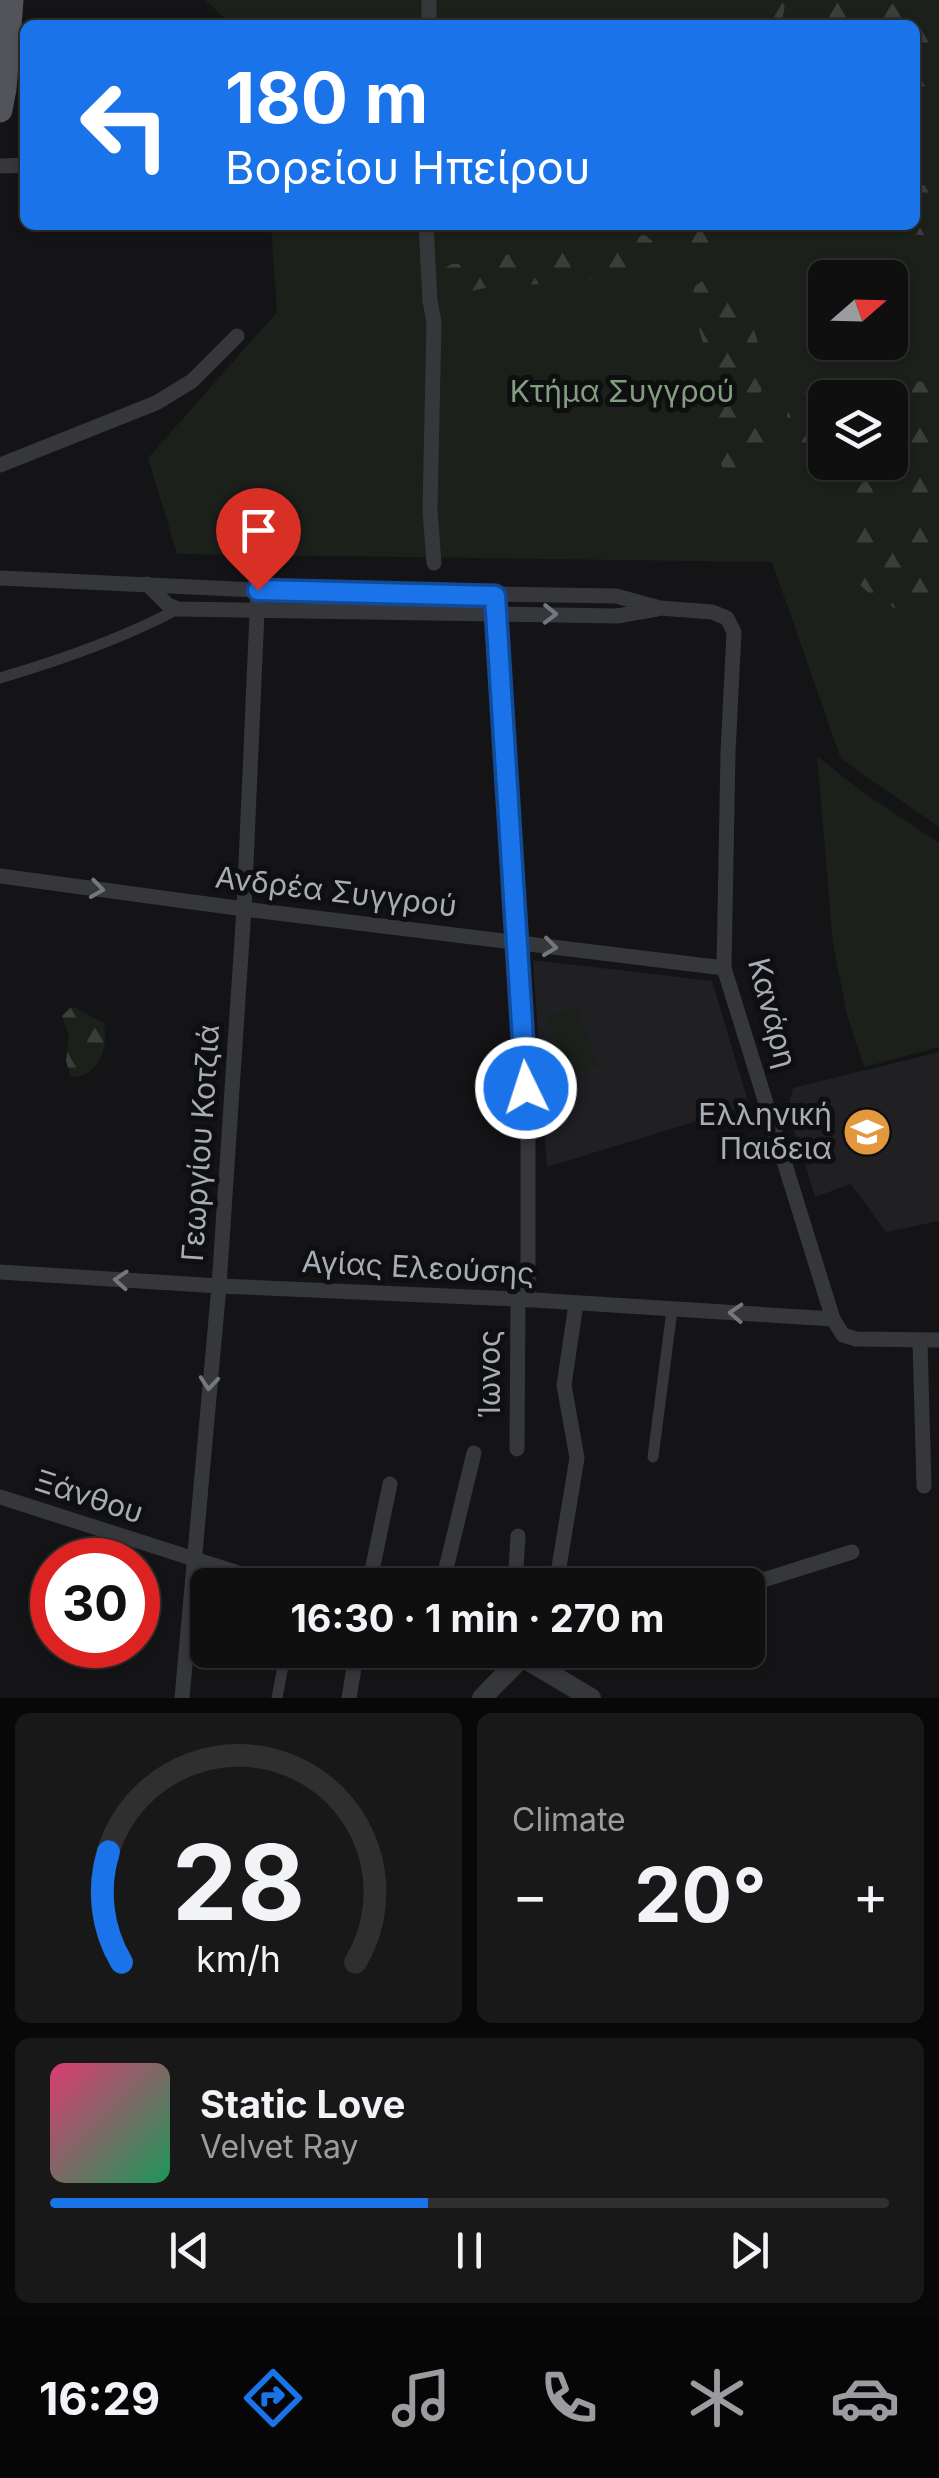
<!DOCTYPE html>
<html lang="en">
<head>
<meta charset="utf-8">
<style>
  body { margin:0; font-family:Inter,sans-serif; background:#181819; color:#f1f3f6; height:100vh; display:flex; flex-direction:column; font-size:38px; white-space:nowrap }
  * { box-sizing:border-box; margin:0 }
  p { font-size:32px; color:#9b9c9f }
  .icon { flex:none; width:55px; height:55px; fill:none; stroke:currentColor; stroke-width:2; stroke-linecap:round; stroke-linejoin:round }
  .map { position:relative; height:1698px; overflow:hidden }
  .panel { display:flex; flex-direction:column; gap:15px; padding:15px; background:#080809; flex:1 }
  .panel>* { flex:none }
  .banner { position:absolute; left:20px; top:20px; width:900px; height:210px; border-radius:15px; box-shadow:0 2px 8px #0004,0 0 0 2px #2f2f30; background:#1a73e8; color:#fff; overflow:hidden }
  .needle { width:65px; rotate:70deg }
  .tools { position:absolute; left:808px; top:260px; display:grid; gap:20px }
  .tools a { display:grid; place-items:center; width:100px; height:100px; border-radius:15px; background:#0f0f10; box-shadow:0 2px 8px #0004,0 0 0 2px #2f2f30; font-size:50px }
  .speed { position:absolute; left:30px; top:1538px; display:flex; gap:20px; font-size:50px; font-weight:700; text-align:center }
  .speed>* { display:grid; place-content:center; width:130px; height:130px; border-radius:50%; background:#0f0f10; box-shadow:0 2px 8px #0004,0 0 0 2px #2f2f30; line-height:1 }
  .speed .limit { border:15px solid #d22; background:#fff; color:#111 }
  .pin { position:absolute; display:grid; place-items:center; width:85px; height:85px; color:#fff; margin:-102px -42px; border-radius:50% 50% 50% 0; rotate:-45deg; box-shadow:0 0 10px #0007 }
  .pin .icon { rotate:45deg }
  .me { position:absolute; width:110px; margin:-55px; rotate:356deg; stroke-linejoin:round; filter:drop-shadow(0 0 8px #0008) }
  .turn { display:flex; align-items:center; gap:35px; height:210px; padding:0 40px; font-size:45px }
  .turn .icon { width:130px; height:130px; stroke-width:2.5 }
  .turn b { display:block; font-size:70px; line-height:85px }
  .big { font-size:75px; font-weight:700; line-height:1.1 }
  .panel .tile { flex:1; display:flex; flex-direction:column; justify-content:center; gap:15px; min-width:0; padding:0 35px; border-radius:15px; background:#181819 }
  .panel .dial { align-items:center; gap:0 }
  .dial svg { height:260px; overflow:visible; fill:none; stroke:#2f2f30; stroke-width:7; stroke-linecap:round; text-anchor:middle }
  .dial text { fill:#f1f3f6; stroke:none }
  .song { display:flex; align-items:center; gap:30px }
  .cover { width:120px; height:120px; border-radius:15px; background:linear-gradient(135deg,hsl(340 70% 55%),hsl(150 70% 35%)) }
  .played { height:10px; border-radius:5px; background:linear-gradient(90deg,#1a73e8 45%,#2f2f30 45%) }
  .keys { display:flex; justify-content:space-around; direction:ltr }
  .heat { display:flex; justify-content:space-between; align-items:center; font-size:55px; direction:ltr }
  .panel .tiles { flex:1; display:grid; gap:15px; grid-template-columns:1fr 1fr }
  .tile:last-child { grid-column:span 2 }
  .trip { position:absolute; left:190px; top:1568px; width:575px; height:100px; border-radius:15px; background:#0f0f10; box-shadow:0 2px 8px #0004,0 0 0 2px #2f2f30; font-weight:700; line-height:100px; text-align:center }
  .menu { display:flex; height:160px; justify-content:space-around; align-items:center; background:#060606; color:#9b9c9f }
  .menu .icon { width:70px; height:70px }
  .menu .selected { color:#1a73e8 }
  .menu b { font-size:45px; color:#f1f3f6 }
  .map>svg:first-child { display:block }
</style>
</head>
<body>
<div class="map">
<svg width="939" height="1698" viewBox="0 0 939 1698">
  <defs>
    <pattern id="forest-firs" width="22" height="20" patternUnits="userSpaceOnUse" patternTransform="scale(2.5)"><rect width="22" height="20" fill="#1b201b"/><path d="M5 1l3.5 6h-7zM16 11l3.5 6h-7z" fill="#393e3a"/></pattern>
  </defs>
  <rect width="100%" height="100%" fill="#141416"/>
  <g fill="#202023">
    <polygon points="533,960 712,981 749,1105 547,1167"/>
    <polygon points="939,1052 939,1221 886,1232 851,1184 815,1197 802,1153 787,1112 793,1088"/>
  </g>
  <g fill="#1b201b" fill-rule="evenodd">
    <path d="M205,0H939V827L841,759L772,562L177,554L148,458L277,312L271,225H915V25H232ZM825,278H890V342H825ZM825,398H890V462H825Z"/>
    <polygon points="817,756 864,793 939,843 939,1047 864,1067 847,1014 833,944"/>
    <polygon points="577,1007 598,1066 567,1077 547,1017"/>
  </g>
  <g fill="url(#forest-firs)" fill-rule="evenodd">
    <polygon points="757,0 786,0 781,25 742,25"/>
    <polygon points="803,0 877,0 913,9 939,3 939,84 915,88 915,25 811,25"/>
    <polygon points="921,185 939,185 939,232 932,236 909,234 909,225 915,225 915,188"/>
    <path d="M677,225H732L733,231L727,251L713,256L687,254C679,245 675,237 677,225Z"/>
    <path d="M645,235L653,242V255C623,285 533,283 491,287C475,289 461,296 445,293L440,283L439,271L452,264L475,263L503,255L546,252Z"/>
    <polygon points="726,272 737,278 766,367 759,402 768,434 775,448 769,469 743,478 726,477 712,440 706,354 691,300 695,286 707,278"/>
    <path d="M913,381L939,383V503L839,499L818,491L788,433L787,413L804,392L835,386ZM825,398H890V462H825Z"/>
    <path d="M867,519L900,520L939,525V621C910,615 874,604 855,579C845,567 838,552 829,539L840,526Z"/>
    <path d="M71,1007C83,1010 90,1018 103,1022C110,1045 99,1078 71,1077L66,1061L69,1035L62,1016Z"/>
  </g>
  <g fill="none" stroke-linecap="round" stroke-linejoin="round">
    <g stroke="#35373a" stroke-width="11">
      <path d="M0,678C61,660 122,639 178,609"/>
      <polyline points="653,1457 672,1310"/>
      <polyline points="277,1698 286,1650"/>
    </g>
    <g stroke="#35373a" stroke-width="15">
      <polyline points="429,25 429,0"/>
      <polyline points="0,166 25,165"/>
      <polyline points="426,225 430,301 434,322 430,510 434,563"/>
      <polyline points="0,465 156,403 192,381 237,336"/>
      <polyline points="0,578 258,590 616,596 660,608 712,612 727,618 734,632 728,752 724,968 833,1319 843,1335 856,1339 939,1340"/>
      <polyline points="147,584 168,605 178,609 617,616 657,609"/>
      <polyline points="495,596 528,1125 528,1300"/>
      <polyline points="0,876 244,909 724,968"/>
      <polyline points="0,1272 219,1286 518,1299 833,1319"/>
      <polyline points="920,1341 924,1486"/>
      <polyline points="517,1449 518,1299"/>
      <polyline points="0,1497 276,1585"/>
      <polyline points="369,1585 390,1484"/>
      <polyline points="442,1585 474,1453"/>
      <polyline points="515,1585 518,1536"/>
      <polyline points="556,1585 577,1458 564,1385 576,1304"/>
      <polyline points="747,1585 852,1552"/>
      <polyline points="500,1650 522,1657"/>
      <polyline points="522,1657 541,1650"/>
      <polyline points="182,1698 219,1286 244,909 258,590"/>
      <polyline points="349,1698 357,1650"/>
    </g>
    <polyline stroke="#35373a" stroke-width="20" points="482,1698 522,1657 591,1698"/>
    <polyline stroke="#525459" stroke-width="25" points="0,110 4,89 11,0"/>
  </g>
  <defs><path id="oneway-chevron" d="M-2-3.5L2.5 0L-2 3.5" fill="none" stroke-width="1.6" stroke-linecap="round" stroke-linejoin="round" transform="scale(2.5)"/></defs>
  <g stroke="#74787e">
    <use href="#oneway-chevron" transform="translate(550 614) rotate(1)"/>
    <use href="#oneway-chevron" transform="translate(97 889) rotate(8)"/>
    <use href="#oneway-chevron" transform="translate(550 947) rotate(7)"/>
    <use href="#oneway-chevron" transform="translate(121 1280) rotate(-176)"/>
    <use href="#oneway-chevron" transform="translate(736 1313) rotate(-177)"/>
    <use href="#oneway-chevron" transform="translate(209 1383) rotate(95)"/>
  </g>
  <g fill="none" stroke-linecap="round" stroke-linejoin="round">
    <g stroke="#114b97" stroke-width="25">
      <polyline id="route" points="258,590 495,596 526,1088"/>
    </g>
    <use href="#route" stroke="#1a73e8" stroke-width="18"/>
  </g>
  <defs>
    <g id="school-disc" transform="scale(2.5)"><circle r="9.5" fill="#e4983e" stroke="#0f0f11"/><path d="M0-5L7-2L0 1L-7-2ZM-4 1L0 2.5L4 1V4Q0 6-4 4Z" fill="#fff"/></g>
  </defs>
  <g fill-rule="evenodd">
    <use href="#school-disc" x="867" y="1132"/>
  </g>
  <g text-anchor="middle" stroke-width="10" stroke-linejoin="round" paint-order="stroke">
    <g font-size="30" fill="#819f7f" stroke="#0f0f11">
      <text x="622" y="402">Κτήμα Συγγρού</text>
    </g>
    <g font-size="30" fill="#a7adb5" stroke="#0f0f11">
      <text transform="translate(336 892) rotate(7)" y="10">Ανδρέα Συγγρού</text>
      <text transform="translate(772 1013) rotate(75)" y="10">Κανάρη</text>
      <text transform="translate(201 1143) rotate(-86)" y="10">Γεωργίου Κοτζιά</text>
      <text transform="translate(418 1268) rotate(3)" y="10">Αγίας Ελεούσης</text>
      <text transform="translate(490 1374) rotate(-90)" y="10">Ίωνος</text>
      <text transform="translate(89 1497) rotate(18)" y="10">Ξάνθου</text>
    </g>
    <g font-size="30" fill="#a7adb5" stroke="#0f0f11" text-anchor="end">
      <text x="832" y="1125">Ελληνική<tspan x="832" dy="34">Παιδεια</tspan></text>
    </g>
  </g>
</svg>
<div class="tools">
<a><svg class="needle" viewBox="-14 -14 28 28"><path d="M0-13l5 13h-10z" fill="#e53935"/><path d="M0 13l5-13h-10z" fill="#9b9c9f"/></svg></a>
<a><svg class="icon" aria-label="layers" viewBox="0 0 24 24"><path d="M12 4l9 5-9 5-9-5zM3 14l9 5 9-5"/></svg></a>
</div>
<div class="speed"><div class="limit">30</div></div>
<div class="pin" style="left:258px;top:590px;background:#d93025"><svg class="icon" aria-label="arrive" viewBox="0 0 24 24"><path d="M6 21V4h12l-3 4 3 4H6"/></svg></div>
<svg class="me" style="left:526px;top:1088px" viewBox="-20 -20 40 40"><circle r="17" fill="#1a73e8" stroke="#fff" stroke-width="3"/><path d="M0-11L8 9 0 5-8 9z" fill="#fff"/></svg>
<div class="trip">16:30 · 1 min · 270 m</div>
<div class="banner">
<div class="turn"><svg class="icon" aria-label="left" viewBox="0 0 24 24"><path d="M17 20v-9H6M10 6l-5 5 5 5"/></svg><div><b>180 m</b>Βορείου Ηπείρου</div></div>
</div>
</div>
<section class="panel">
<div class="tiles">
<div class="tile dial"><svg viewBox="0 0 100 80">
<path d="M14 69A42 42 0 1 1 86 69"/>
<path d="M14 69A42 42 0 0 1 10 35" stroke="#1a73e8"/>
<text x="50" y="56" font-size="32" font-weight="700">28</text>
<text x="50" y="72" font-size="11">km/h</text>
</svg></div>
<div class="tile"><p>Climate</p>
<div class="heat"><a>−</a><b class="big">20°</b><a>+</a></div>
</div>
<div class="tile">
<div class="song"><i class="cover"></i><div><b>Static Love</b><p>Velvet Ray</p></div></div>
<div class="played"></div>
<div class="keys"><svg class="icon" aria-label="previous" viewBox="0 0 24 24"><path d="M18 5L8 12l10 7zM5 5v14"/></svg><svg class="icon" aria-label="pause" viewBox="0 0 24 24"><path d="M8 5v14M16 5v14"/></svg><svg class="icon" aria-label="next" viewBox="0 0 24 24"><path d="M6 5l10 7-10 7zM19 5v14"/></svg></div>
</div>
</div>
</section>
<nav class="menu">
<b>16:29</b>
<svg class="icon selected" aria-label="directions" viewBox="0 0 24 24"><path d="M12 3l9 9-9 9-9-9zM9 14v-3h6M13 9l2 2-2 2"/></svg>
<svg class="icon" aria-label="music" viewBox="0 0 24 24"><path d="M9 18V5l10-2v13"/><circle cx="6" cy="18" r="3"/><circle cx="16" cy="16" r="3"/></svg>
<svg class="icon" aria-label="phone" viewBox="0 0 24 24"><path d="M5 4h4l2 5-3 2q2 4 5 5l2-3 5 2v4C11 20 4 13 5 4z"/></svg>
<svg class="icon" aria-label="climate" viewBox="0 0 24 24"><path d="M12 3v18M4 7l16 10M4 17L20 7"/></svg>
<svg class="icon" aria-label="car" viewBox="0 0 24 24"><path d="M5 17H2v-5l4-1 3-4h7l3 4 3 1v5h-3M9 17h6M6 11h13"/><circle cx="7" cy="17" r="2"/><circle cx="17" cy="17" r="2"/></svg>
</nav>
</body>
</html>
